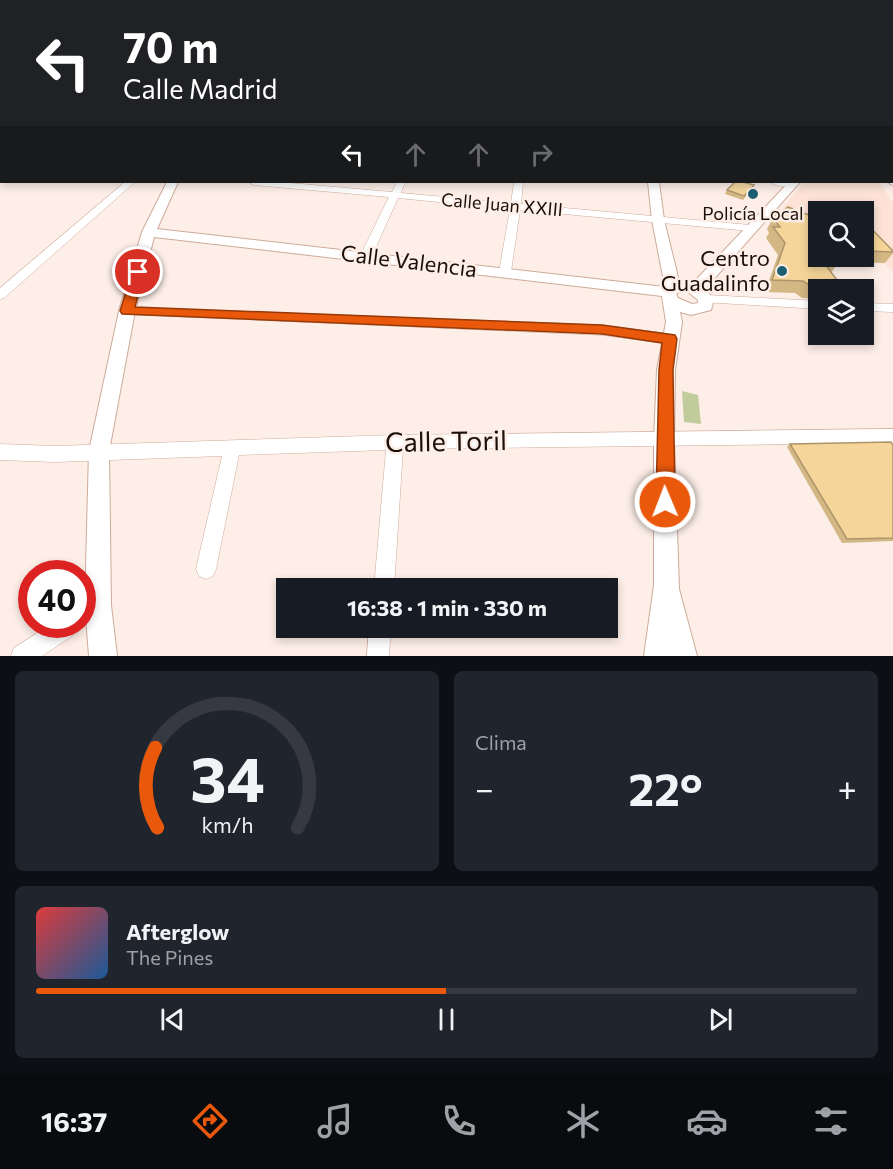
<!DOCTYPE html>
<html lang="es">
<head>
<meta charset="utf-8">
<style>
  body { margin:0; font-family:Commissioner,sans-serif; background:#20242c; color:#f1f3f6; height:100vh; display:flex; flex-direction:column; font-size:22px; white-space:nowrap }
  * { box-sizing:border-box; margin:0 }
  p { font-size:20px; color:#9ea1a6 }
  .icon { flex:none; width:33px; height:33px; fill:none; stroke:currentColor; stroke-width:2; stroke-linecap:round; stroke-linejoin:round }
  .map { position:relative; height:656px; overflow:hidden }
  .sheet { display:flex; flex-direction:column; gap:15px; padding:15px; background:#0d0f14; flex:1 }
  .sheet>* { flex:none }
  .hud { position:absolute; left:0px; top:0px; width:894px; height:183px; box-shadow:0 3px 9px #0003; background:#202124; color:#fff; overflow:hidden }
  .tools { position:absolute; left:808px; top:201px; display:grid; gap:12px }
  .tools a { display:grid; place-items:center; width:66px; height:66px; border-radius:0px; background:#171b24; box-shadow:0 3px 9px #0003; font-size:30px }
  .speed { position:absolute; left:18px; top:560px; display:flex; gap:12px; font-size:30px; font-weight:700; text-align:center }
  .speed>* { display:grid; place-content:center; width:78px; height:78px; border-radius:50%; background:#171b24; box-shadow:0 3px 9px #0003; line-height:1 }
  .speed .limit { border:9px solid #d22; background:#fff; color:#111 }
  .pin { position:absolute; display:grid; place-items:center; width:51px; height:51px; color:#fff; margin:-26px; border:3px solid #fff; border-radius:50%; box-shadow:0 2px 6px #0007 }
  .me { position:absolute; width:66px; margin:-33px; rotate:359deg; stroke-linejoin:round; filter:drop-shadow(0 0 4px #0008) }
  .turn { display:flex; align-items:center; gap:21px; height:126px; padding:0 24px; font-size:27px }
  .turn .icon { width:78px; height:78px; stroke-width:2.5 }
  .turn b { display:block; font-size:42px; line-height:51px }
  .lanes { display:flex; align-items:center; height:57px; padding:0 24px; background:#0003; justify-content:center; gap:30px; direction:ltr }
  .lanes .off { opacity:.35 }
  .big { font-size:45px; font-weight:700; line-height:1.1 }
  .sheet .tile { flex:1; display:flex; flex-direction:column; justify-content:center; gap:9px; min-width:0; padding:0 21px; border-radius:9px; background:#20242c }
  .sheet .dial { align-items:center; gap:0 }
  .dial svg { height:156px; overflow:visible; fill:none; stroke:#363941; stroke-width:7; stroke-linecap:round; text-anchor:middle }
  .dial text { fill:#f1f3f6; stroke:none }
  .song { display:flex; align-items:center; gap:18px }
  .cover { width:72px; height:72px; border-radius:9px; background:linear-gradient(135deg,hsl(0 70% 55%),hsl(210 70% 35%)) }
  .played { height:6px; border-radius:3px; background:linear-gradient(90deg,#ea580c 50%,#363941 50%) }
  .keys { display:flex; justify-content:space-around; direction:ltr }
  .heat { display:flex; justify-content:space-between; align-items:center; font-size:33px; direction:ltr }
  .sheet .tiles { flex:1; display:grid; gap:15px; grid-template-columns:1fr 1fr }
  .tile:last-child { grid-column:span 2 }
  .trip { position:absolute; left:276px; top:578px; width:342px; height:60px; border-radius:0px; background:#171b24; box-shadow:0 3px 9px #0003; font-weight:700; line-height:60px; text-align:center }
  .tabs { display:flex; height:96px; justify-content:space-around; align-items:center; background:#090b0e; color:#9ea1a6 }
  .tabs .icon { width:42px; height:42px }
  .tabs .active { color:#ea580c }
  .tabs b { font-size:27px; color:#f1f3f6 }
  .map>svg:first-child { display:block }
</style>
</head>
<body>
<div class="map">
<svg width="893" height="656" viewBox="0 0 893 656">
  <rect width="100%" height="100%" fill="#fdeee7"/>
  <polygon fill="#fde2d5" points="804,182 879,182 893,203 893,272 864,243 864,212 819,212 819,226 780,211"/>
  <polygon fill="#c1cb9b" points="682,391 698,395 701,424 684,422"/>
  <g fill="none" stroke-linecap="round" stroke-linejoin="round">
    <g stroke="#ceab9a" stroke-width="1">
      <g id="minor">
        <rect x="0" y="108" width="2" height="4"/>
        <rect x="892" y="109" width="1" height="4"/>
        <polygon points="0,119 2,119 0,124"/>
        <rect x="0" y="157" width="2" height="6"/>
        <polygon points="125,182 135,182 4,298 0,299 0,288"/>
        <polygon points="249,182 279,182 392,192 397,182 405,182 401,193 511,203 514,182 523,182 521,204 750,225 755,228 750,231 520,210 511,272 505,276 499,272 510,209 398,198 372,256 366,259 360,256 389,197 254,185"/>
        <path d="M770,182H798L799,183C793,188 776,187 770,182Z"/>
        <polygon points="706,295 819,301 819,309 702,302 700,299"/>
        <polygon points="864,303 893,304 893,312 864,311"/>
        <polygon points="127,307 602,325 670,334 677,339 670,344 602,335 122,314 120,311 122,308"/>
        <polygon points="893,429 893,443 403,449 394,588 374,588 386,450 239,455 216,569 213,576 206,579 199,576 196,569 222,456 55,462 0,460 0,444 55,446 395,435"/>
        <polygon points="51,624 81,624 78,632 42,656 11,656 14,648"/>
        <polygon points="369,627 391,627 389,656 367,656"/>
      </g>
    </g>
    <g stroke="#ceab9a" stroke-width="2">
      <g id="tertiary">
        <rect x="892" y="165" width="1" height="7"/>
        <polygon points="893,178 893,185 887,182 892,182"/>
        <path d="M167,182H178L157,229L665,287L652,220L648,182H659L664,220L679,281L693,283L789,182H800L705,289L714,299L711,310L691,315L680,312L682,322L675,370L674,440L679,589L697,656H644L654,585V440L657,370L666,322L662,296L154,237L135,311L109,451L111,605L117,656H89L85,605L89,451L119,311L142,232ZM681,291L688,292L698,300V303L692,304L678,298L676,294Z"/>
      </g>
    </g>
    <use href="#minor" fill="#fff" fill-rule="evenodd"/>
    <use href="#tertiary" fill="#fff" fill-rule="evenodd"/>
  </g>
  <g fill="#d3b784">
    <polygon points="754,185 752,189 743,200 725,194 727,190"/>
    <polygon points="773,218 819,256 864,256 864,221 893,251 893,253 885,263 836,262 837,264 831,273 843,288 842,290 819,290 819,299 802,298 795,293 765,292 778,255 766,238 769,233 767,229"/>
    <polygon points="790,444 893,445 893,541 842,543 787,447"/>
  </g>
  <g fill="#f5d599" stroke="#ac956b" stroke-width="1.5">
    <polygon points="735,182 743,182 754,185 744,196 727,190"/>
    <polygon points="788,207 809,215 819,215 819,256 831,256 837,264 824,263 843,288 811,286 803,281 772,280 785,243 773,227 780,227 773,218"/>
    <polygon points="864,221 893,251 893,252 864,251"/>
    <polygon points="891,442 893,445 893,538 847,539 790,444"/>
  </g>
  <linearGradient id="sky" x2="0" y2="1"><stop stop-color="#a2addc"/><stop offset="0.53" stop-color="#fef7f4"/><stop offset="1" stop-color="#fef7f4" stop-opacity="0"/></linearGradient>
  <rect width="893" height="194" fill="url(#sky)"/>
  <polygon fill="#ea580c" stroke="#983908" stroke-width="1.5" points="138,268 144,272 135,307 602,325 675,335 677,339 673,370 675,502 672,509 665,511 659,509 656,502 659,370 662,343 602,334 122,314 120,311 132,272"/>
  <g fill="#1c5e72" stroke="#fdeee7" stroke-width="2">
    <circle cx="753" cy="194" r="6"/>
    <circle cx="782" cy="271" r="6"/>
  </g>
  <g text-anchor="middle" stroke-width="5" stroke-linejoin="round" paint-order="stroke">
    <g font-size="18" fill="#1b0f09" stroke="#fdeee7">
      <text transform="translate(502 205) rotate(5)" y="6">Calle Juan XXIII</text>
    </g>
    <g font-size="18" fill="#1b0f09" stroke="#fdeee7">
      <text x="753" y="220">Policía Local</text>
    </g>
    <g font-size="22" fill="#1b0f09" stroke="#fdeee7" text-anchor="end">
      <text x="770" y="266">Centro<tspan x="770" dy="25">Guadalinfo</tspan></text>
    </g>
    <g font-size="22" fill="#1b0f09" stroke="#fdeee7">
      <text transform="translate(409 261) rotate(7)" y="8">Calle Valencia</text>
    </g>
    <g font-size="27" fill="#1b0f09" stroke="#fdeee7">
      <text transform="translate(446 442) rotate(-1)" y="9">Calle Toril</text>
    </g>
  </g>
</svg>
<div class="tools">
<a><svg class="icon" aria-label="search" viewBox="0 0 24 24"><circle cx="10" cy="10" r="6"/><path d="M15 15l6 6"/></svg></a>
<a><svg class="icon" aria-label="layers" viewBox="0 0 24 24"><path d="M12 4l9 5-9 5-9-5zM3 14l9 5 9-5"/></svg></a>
</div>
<div class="speed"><div class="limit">40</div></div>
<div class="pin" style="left:138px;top:272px;background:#d93025"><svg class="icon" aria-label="arrive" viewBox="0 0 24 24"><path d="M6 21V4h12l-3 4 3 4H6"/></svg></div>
<svg class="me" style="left:665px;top:502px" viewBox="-20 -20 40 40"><circle r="17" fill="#ea580c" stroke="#fff" stroke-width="3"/><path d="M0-11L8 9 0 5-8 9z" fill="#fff"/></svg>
<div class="trip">16:38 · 1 min · 330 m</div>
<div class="hud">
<div class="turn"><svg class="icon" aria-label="left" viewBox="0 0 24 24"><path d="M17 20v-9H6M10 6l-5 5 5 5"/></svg><div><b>70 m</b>Calle Madrid</div></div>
<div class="lanes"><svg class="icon" aria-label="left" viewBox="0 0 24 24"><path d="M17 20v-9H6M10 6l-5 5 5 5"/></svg><svg class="icon off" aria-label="ahead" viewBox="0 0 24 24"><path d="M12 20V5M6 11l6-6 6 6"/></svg><svg class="icon off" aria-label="ahead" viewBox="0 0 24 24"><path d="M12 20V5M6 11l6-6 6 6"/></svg><svg class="icon off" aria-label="right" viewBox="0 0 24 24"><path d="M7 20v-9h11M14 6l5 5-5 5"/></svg></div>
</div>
</div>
<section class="sheet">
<div class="tiles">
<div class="tile dial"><svg viewBox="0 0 100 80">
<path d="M14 69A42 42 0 1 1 86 69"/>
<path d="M14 69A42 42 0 0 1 13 28" stroke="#ea580c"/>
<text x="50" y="56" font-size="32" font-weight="700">34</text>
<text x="50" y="72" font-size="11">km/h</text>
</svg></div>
<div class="tile"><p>Clima</p>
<div class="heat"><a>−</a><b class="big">22°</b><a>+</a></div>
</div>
<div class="tile">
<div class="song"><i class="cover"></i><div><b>Afterglow</b><p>The Pines</p></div></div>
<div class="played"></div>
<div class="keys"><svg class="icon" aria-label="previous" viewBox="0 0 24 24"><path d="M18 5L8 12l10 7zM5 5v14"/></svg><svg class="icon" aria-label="pause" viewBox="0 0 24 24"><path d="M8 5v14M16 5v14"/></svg><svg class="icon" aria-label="next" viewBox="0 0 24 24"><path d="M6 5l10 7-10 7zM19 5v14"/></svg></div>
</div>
</div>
</section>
<nav class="tabs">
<b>16:37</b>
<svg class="icon active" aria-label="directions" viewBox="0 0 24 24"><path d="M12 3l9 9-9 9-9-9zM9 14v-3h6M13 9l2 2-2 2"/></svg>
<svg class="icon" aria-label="music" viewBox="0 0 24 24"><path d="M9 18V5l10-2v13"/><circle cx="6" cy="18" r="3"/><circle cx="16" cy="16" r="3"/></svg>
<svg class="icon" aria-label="phone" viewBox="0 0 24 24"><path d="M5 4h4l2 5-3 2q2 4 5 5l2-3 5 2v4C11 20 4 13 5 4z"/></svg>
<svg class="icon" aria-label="climate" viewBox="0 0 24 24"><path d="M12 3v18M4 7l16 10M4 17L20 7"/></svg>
<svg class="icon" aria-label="car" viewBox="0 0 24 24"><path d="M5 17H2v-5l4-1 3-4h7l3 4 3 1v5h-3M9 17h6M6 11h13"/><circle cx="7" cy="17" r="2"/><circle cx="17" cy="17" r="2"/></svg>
<svg class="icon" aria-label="filters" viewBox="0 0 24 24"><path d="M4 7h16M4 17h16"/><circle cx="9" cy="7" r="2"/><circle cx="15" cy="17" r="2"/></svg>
</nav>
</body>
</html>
